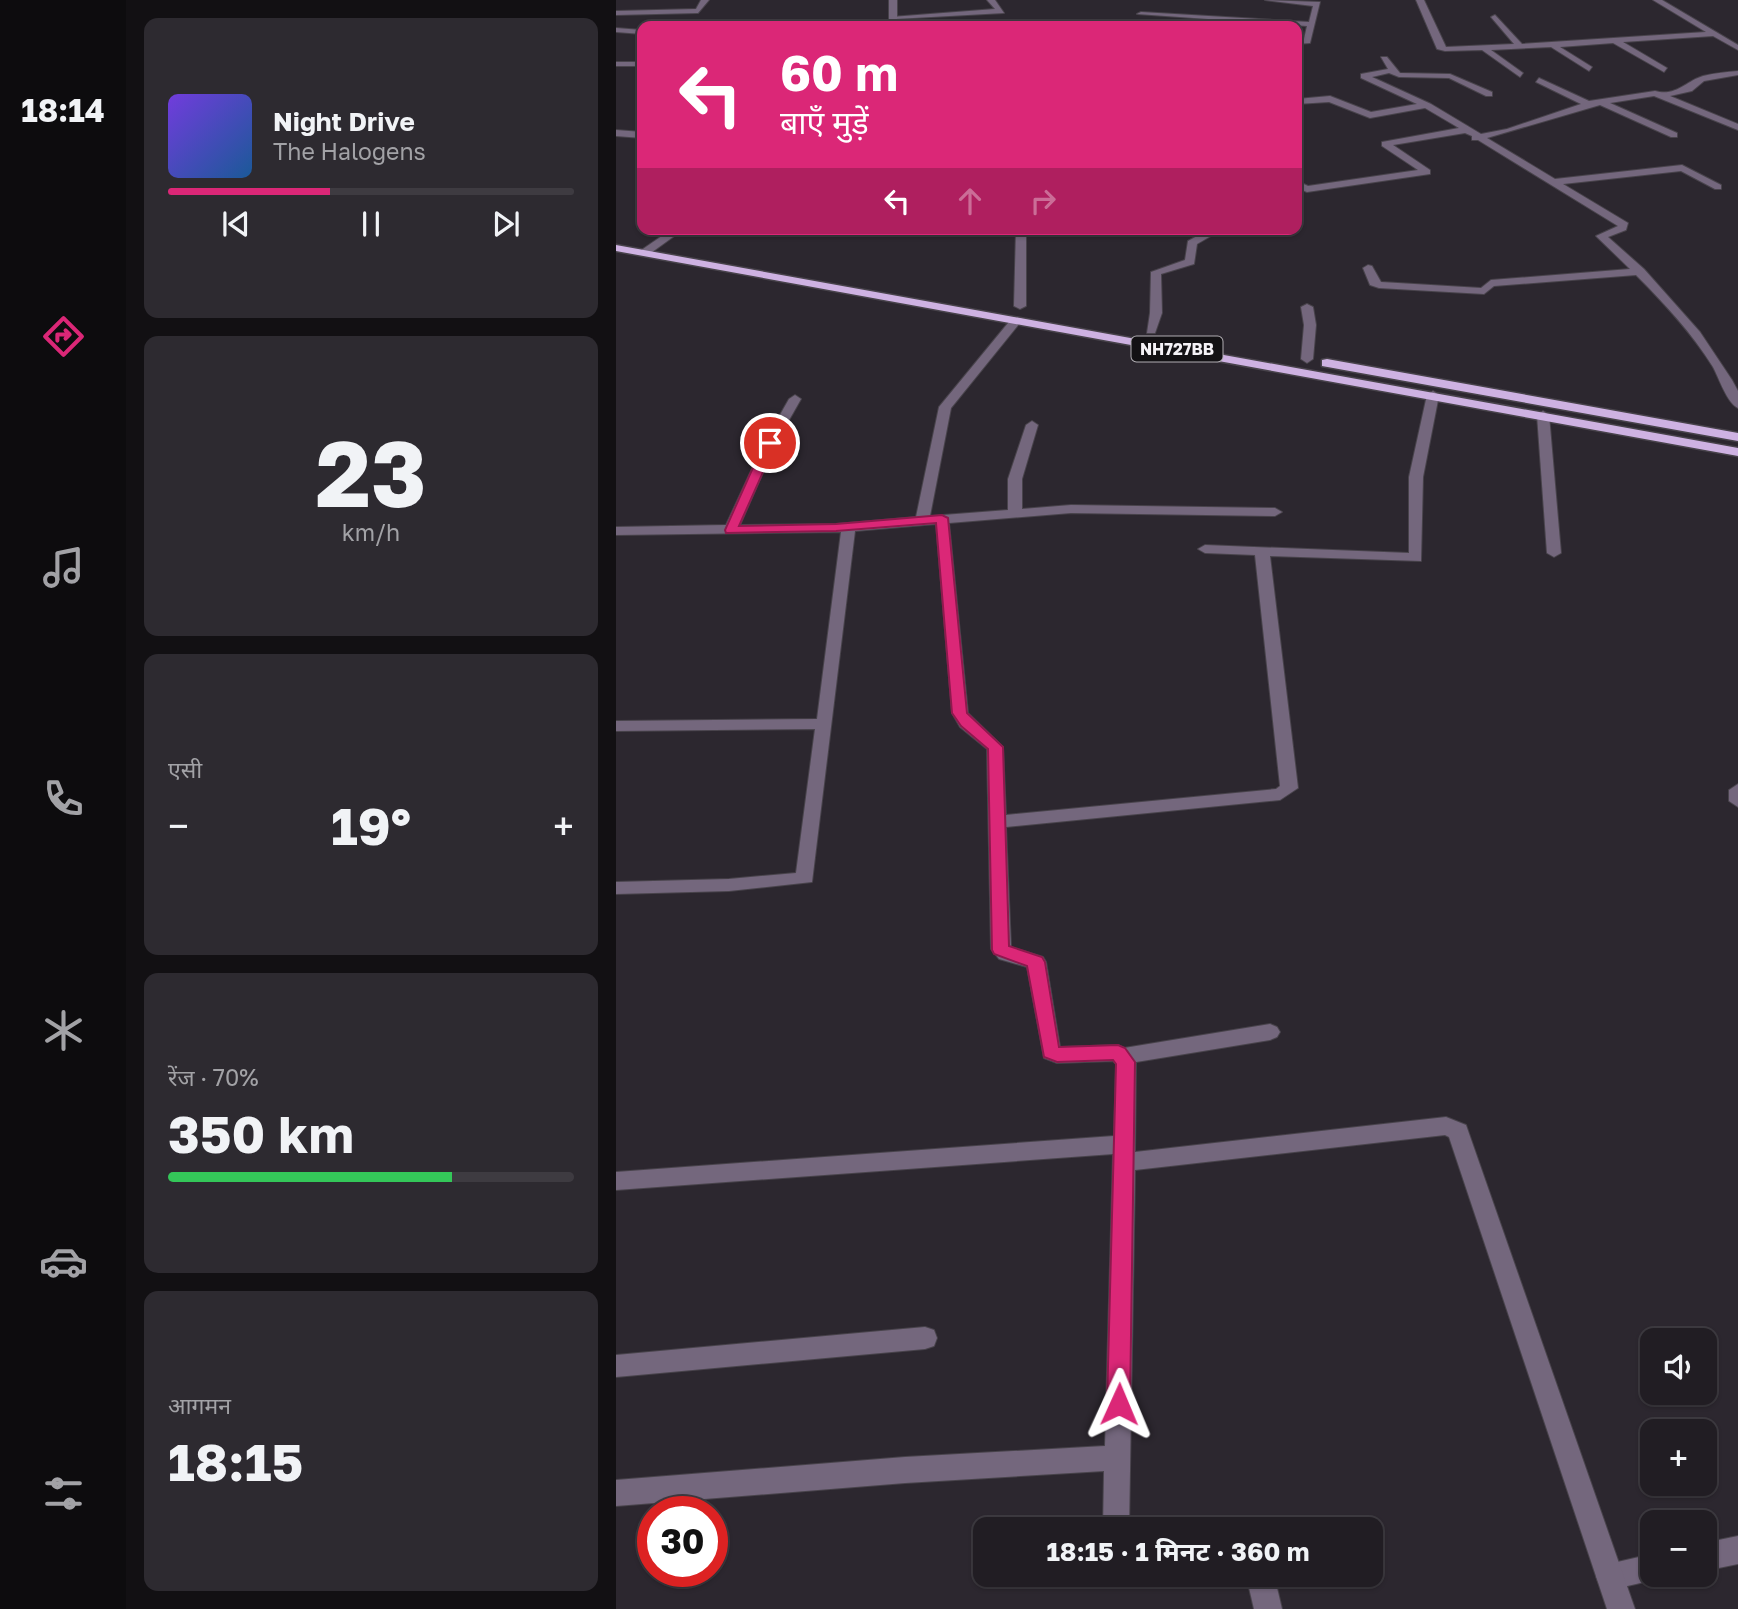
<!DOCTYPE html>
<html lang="hi">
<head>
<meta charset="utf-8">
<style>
  body { margin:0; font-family:"Golos Text","Noto Sans Devanagari",sans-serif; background:#2d2a30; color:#f1f3f6; height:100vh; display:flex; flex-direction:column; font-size:26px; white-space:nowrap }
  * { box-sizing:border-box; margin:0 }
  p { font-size:23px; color:#a2a2a6 }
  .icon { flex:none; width:38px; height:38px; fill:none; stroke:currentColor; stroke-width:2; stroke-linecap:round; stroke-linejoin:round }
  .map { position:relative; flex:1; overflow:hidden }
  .drawer { display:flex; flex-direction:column; gap:18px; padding:18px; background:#121013; width:490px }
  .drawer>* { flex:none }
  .guide { position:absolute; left:21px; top:21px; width:665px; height:214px; border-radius:14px; box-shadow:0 2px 5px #0004,0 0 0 2px #3e3b41; background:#db2777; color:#fff; overflow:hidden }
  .buttons { position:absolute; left:1024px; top:1328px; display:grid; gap:14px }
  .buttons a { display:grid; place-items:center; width:77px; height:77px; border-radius:14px; background:#211d23; box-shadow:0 2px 5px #0004,0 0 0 2px #3e3b41; font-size:35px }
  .speed { position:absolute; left:21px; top:1496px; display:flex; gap:14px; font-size:35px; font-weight:700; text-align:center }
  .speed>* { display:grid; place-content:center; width:91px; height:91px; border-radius:50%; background:#211d23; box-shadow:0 2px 5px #0004,0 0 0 2px #3e3b41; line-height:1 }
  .speed .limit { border:10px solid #d22; background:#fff; color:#111 }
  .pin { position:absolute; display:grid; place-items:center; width:60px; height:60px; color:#fff; margin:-30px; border:4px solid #fff; border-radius:50%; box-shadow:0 2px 7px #0007 }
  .me { position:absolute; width:77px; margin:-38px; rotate:1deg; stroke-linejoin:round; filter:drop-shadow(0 0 5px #0008) }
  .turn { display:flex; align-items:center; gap:24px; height:147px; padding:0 28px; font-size:32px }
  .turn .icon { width:91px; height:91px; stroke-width:2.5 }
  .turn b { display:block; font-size:49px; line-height:60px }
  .lanes { display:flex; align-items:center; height:66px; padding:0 28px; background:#0003; justify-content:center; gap:35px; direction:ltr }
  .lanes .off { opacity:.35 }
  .big { font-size:52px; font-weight:700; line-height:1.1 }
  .drawer .widget { flex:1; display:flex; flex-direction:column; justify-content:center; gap:10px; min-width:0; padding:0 24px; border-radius:14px; background:#2d2a30 }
  .drawer .dial { align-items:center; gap:0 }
  .dial b { font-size:91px; line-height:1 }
  .song { display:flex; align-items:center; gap:21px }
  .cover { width:84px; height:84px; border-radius:10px; background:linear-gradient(135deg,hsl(260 70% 55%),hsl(210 70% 35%)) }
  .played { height:7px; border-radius:4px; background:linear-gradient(90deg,#db2777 40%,#3e3b41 40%) }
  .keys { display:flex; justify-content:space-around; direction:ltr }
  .heat { display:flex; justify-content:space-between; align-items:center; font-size:38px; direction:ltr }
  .charge { height:10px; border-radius:5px; background:linear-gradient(90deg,#34c759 70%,#3e3b41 0) }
  .trip { position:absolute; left:357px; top:1517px; width:410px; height:70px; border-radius:14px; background:#211d23; box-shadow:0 2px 5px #0004,0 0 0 2px #3e3b41; font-weight:700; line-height:70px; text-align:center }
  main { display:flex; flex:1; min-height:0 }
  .menu { display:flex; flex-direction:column; width:126px; justify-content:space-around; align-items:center; background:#0d0c0e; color:#a2a2a6 }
  .menu .icon { width:49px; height:49px }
  .menu .on { color:#db2777 }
  .menu b { font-size:32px; color:#f1f3f6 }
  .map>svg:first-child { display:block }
</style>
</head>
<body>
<main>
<nav class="menu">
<b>18:14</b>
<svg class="icon on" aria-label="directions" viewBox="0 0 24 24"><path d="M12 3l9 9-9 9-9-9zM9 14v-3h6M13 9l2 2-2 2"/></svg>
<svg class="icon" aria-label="music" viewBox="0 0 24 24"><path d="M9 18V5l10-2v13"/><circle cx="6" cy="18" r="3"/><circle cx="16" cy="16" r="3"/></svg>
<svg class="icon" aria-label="phone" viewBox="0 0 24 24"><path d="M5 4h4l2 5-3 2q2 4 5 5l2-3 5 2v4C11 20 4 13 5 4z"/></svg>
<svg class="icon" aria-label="climate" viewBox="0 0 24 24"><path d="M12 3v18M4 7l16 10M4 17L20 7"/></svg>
<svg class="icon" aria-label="car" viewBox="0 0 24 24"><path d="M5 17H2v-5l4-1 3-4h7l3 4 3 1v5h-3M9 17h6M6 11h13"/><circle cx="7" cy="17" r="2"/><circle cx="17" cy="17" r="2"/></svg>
<svg class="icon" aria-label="filters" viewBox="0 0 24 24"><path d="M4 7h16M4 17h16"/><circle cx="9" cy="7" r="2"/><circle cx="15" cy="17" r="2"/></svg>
</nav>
<section class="drawer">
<div class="widget">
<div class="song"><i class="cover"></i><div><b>Night Drive</b><p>The Halogens</p></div></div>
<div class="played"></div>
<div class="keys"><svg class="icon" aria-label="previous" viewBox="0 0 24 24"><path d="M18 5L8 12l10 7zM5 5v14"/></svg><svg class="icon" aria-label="pause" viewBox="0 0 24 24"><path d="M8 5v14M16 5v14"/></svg><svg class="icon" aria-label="next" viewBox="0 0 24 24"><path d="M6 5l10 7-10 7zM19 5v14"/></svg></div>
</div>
<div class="widget dial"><b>23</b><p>km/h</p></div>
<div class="widget"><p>एसी</p>
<div class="heat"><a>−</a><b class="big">19°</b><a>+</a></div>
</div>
<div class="widget"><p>रेंज · 70%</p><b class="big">350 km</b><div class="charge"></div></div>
<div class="widget"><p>आगमन</p><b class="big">18:15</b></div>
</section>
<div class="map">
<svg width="1122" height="1609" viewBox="0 0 1122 1609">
  <rect width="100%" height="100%" fill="#2c272f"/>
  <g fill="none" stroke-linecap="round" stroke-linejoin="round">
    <g stroke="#48434b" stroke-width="2">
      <g id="service">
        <polygon points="654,1024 661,1027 664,1032 661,1037 654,1040 508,1064 501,1062 498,1056 501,1050 508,1048"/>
        <polygon points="1122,1536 1122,1564 1088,1571 1088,1543"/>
        <polygon points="1036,1554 1036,1575 1047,1575 1046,1578 994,1590 984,1586 980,1576 984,1566"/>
      </g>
    </g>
    <g stroke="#48434b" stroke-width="2">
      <g id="minor">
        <polygon points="85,0 93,0 82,13 0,15 0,11 80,9"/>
        <polygon points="371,0 379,0 388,13 279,19 275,17 379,9"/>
        <polygon points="649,0 704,2 694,43 681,44 681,40 688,39 691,26 521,14 525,12 693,22 697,6"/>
        <polygon points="800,0 808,0 830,47 898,44 875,17 879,15 906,44 1090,32 1037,0 1046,0 1122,45 1122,50 1097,36 1007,42 1051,68 1048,72 997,43 944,47 976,67 973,71 935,47 875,50 907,73 904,77 866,50 829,51 821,49"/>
        <polygon points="441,22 447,22 448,26 440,26"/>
        <polygon points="0,28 26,30 26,34 0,32"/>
        <path d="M765,57H771L784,73L834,74L876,92V96H870L833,78L783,77L773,73L756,77L815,104L865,134L891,129L965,104L920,82L923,78L973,101L1039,91C1060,97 1070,81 1087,76C1099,73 1111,72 1122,71V75L1088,81L1076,91L1054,96L1122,124V130L1038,96L994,103L1061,133V137H1055L984,105L871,138L939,179L1066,165L1105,185V189H1099L1065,171L947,184L1012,223L1010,230L992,237L1028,269L1084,332L1116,380L1122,391V408C1111,403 1103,378 1097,367C1076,333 1048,303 1020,275L878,286L868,294L763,288L754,285L747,268L752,265L756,266L765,282L865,288L875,280L1014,269L980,236L1002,226L862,140H856V136L849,133L777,145L814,170V174L691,192L681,188V181L692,186L802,170L766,146V142L843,128L809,108L754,118L713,102L681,104V99L714,96L755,112L801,104L745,78V74L772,69Z"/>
        <rect x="0" y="62" width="26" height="4"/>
        <polygon points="0,130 26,132 26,138 0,136"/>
        <polygon points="400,229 410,229 410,306 404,309 398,306"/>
        <polygon points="594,229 607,229 581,244 578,264 545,274 546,313 539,333 531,333 534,313 535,272 569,260 572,241"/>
        <polygon points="691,304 697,307 700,325 697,359 691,363 685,359 688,325 685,307"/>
        <path d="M397,317L407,319L335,408L314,516L392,510V479L410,425L416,421L422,425L406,479V509L455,505L659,508L666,512L659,516L455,513L333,523L352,713L387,747L390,815L660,789L664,786L639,555L589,553L582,549L589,545L793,553V477L811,395L817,391L823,395L807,477L805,561L654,556L682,788L664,800L390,827L395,947L427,957L430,962L444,1047L502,1045C511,1048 516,1054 520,1062L519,1152L830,1117L850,1125L1019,1609H991L833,1137L829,1135L519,1170L513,1530H487L488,1471L289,1483L0,1506V1480L289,1457L489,1446L497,1154L0,1190V1172L498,1136L500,1064L497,1061L441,1063L428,1058L411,967L383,959L375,949L371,749L344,727L336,713L320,524L239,531L196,882L113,891L0,894V882L113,879L180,873L199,729L0,731V721L201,719L225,532L0,535V527L110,525L148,443L173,399L179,395L185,399L160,443L124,525L220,524L300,517L323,407Z"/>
        <polygon points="927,411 933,415 945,553 938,557 931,553 921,415"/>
        <polygon points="1122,784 1122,807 1113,801 1113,790"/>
        <polygon points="309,1327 318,1330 321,1338 318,1346 309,1349 0,1377 0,1355"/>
        <polygon points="630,1575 658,1575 666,1609 638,1609"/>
      </g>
    </g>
    <g stroke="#48434b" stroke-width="2">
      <g id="tertiary">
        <rect x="273" y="0" width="8" height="26"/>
        <polygon points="56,229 68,229 32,255 24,255 24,251"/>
      </g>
    </g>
    <g stroke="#48434b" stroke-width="3">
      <g id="trunk">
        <polygon points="0,245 1122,448 1122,456 0,251"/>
        <polygon points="711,359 1122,433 1122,441 706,366 706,360"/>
      </g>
    </g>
    <use href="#service" fill="#74677d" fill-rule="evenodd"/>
    <use href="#minor" fill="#74677d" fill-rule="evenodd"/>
    <use href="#tertiary" fill="#74677d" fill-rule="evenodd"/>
    <use href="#trunk" fill="#ceb2e2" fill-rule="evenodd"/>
  </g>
  <polygon fill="#db2777" stroke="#8e194d" stroke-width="2" points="154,439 160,443 123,526 220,524 326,515 332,518 351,713 387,747 393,946 426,957 429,962 443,1047 502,1045 509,1048 519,1062 514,1404 511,1412 503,1415 494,1412 491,1404 500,1064 497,1060 441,1062 428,1057 411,966 378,954 376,950 372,749 345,726 336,713 320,523 220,531 110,533 109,530 148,443"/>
  <g text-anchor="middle" stroke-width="7" stroke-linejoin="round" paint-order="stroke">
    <rect fill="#131114" stroke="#b1aeb3" stroke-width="2" x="515.5" y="336.5" width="91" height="25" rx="5"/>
    <g font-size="16" font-weight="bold" fill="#f5f2f7">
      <text x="561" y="355">NH727BB</text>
    </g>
  </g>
</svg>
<div class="buttons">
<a><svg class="icon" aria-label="sound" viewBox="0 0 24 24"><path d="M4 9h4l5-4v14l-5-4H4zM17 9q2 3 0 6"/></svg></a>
<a>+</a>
<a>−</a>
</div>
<div class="speed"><div class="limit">30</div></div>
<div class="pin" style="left:154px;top:443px;background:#d93025"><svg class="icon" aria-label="arrive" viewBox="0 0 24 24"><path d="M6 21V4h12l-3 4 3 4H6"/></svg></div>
<svg class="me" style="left:503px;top:1404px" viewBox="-20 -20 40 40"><path d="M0-17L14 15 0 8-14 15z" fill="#db2777" stroke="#fff" stroke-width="4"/></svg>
<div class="trip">18:15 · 1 मिनट · 360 m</div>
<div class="guide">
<div class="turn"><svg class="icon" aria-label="left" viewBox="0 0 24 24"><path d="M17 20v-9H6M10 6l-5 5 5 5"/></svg><div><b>60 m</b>बाएँ मुड़ें</div></div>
<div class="lanes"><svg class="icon" aria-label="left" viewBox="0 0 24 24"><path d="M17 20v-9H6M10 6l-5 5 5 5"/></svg><svg class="icon off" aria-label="ahead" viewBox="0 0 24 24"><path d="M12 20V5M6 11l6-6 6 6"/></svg><svg class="icon off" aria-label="right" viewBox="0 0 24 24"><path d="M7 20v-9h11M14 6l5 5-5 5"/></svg></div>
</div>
</div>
</main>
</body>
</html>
